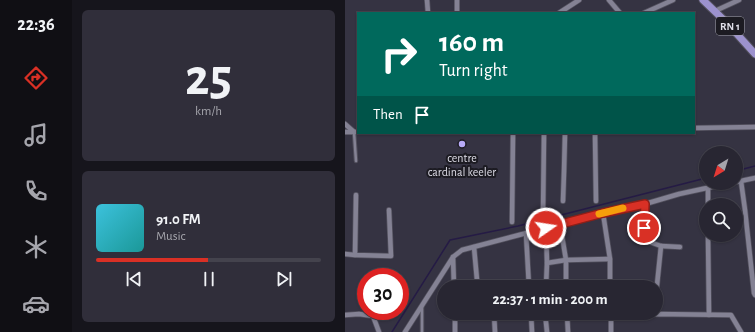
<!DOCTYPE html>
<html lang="en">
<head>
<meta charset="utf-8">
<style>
  body { margin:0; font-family:"Alegreya Sans",sans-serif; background:#302e3a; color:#f1f3f6; height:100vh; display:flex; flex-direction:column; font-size:15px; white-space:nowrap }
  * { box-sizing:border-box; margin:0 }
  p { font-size:13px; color:#a5a5ac }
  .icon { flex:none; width:22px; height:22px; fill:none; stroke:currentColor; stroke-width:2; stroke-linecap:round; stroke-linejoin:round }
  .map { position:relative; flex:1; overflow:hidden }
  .side { display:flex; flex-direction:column; gap:10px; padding:10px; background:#16151c; width:273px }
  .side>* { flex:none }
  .guide { position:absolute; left:12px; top:12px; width:338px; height:122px; border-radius:0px; box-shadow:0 1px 3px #0004,0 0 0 1px #44434d; background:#00695c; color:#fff; overflow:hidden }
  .needle { width:26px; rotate:218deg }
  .buttons { position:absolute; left:354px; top:146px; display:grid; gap:8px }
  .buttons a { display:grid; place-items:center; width:44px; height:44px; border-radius:50%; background:#282632; box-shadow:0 1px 3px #0004,0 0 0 1px #44434d; font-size:20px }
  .speed { position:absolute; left:12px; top:268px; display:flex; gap:8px; font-size:20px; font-weight:700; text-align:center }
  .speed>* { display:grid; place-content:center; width:52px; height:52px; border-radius:50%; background:#282632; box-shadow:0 1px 3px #0004,0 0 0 1px #44434d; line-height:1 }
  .speed .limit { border:6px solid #d22; background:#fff; color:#111 }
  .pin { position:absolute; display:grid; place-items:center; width:34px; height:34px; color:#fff; margin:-17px; border:2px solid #fff; border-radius:50%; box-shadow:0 1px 4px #0007 }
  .me { position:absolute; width:44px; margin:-22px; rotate:77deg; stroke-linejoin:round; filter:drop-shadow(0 0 3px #0008) }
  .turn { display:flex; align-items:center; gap:14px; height:84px; padding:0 16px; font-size:18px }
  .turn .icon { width:52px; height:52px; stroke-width:2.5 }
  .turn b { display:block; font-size:28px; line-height:34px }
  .then { display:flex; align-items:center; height:38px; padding:0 16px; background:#0003; gap:8px; font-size:15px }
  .side .tile { flex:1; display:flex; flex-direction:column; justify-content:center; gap:6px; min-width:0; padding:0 14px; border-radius:6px; background:#302e3a }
  .side .dial { align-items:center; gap:0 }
  .dial b { font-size:52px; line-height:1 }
  .song { display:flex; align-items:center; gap:12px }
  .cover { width:48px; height:48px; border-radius:6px; background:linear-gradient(135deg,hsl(190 70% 55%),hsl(180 70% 35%)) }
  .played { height:4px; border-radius:2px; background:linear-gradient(90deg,#d93025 50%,#44434d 50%) }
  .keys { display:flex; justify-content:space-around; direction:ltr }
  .trip { position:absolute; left:92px; top:280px; width:226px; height:40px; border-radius:20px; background:#282632; box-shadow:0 1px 3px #0004,0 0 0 1px #44434d; font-weight:600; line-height:40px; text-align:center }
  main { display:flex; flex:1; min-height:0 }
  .menu { display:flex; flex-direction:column; width:72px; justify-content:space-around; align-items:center; background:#100f14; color:#a5a5ac }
  .menu .icon { width:28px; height:28px }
  .menu .on { color:#d93025 }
  .menu b { font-size:18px; color:#f1f3f6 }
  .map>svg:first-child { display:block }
</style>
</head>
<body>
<main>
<nav class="menu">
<b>22:36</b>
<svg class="icon on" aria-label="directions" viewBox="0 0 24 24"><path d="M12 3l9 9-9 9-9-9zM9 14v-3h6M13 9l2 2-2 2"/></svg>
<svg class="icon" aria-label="music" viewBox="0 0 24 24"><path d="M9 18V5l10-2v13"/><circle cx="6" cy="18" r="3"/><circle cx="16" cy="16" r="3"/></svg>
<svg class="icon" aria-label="phone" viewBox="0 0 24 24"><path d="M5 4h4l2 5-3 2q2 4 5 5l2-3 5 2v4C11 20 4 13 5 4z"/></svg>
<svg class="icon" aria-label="climate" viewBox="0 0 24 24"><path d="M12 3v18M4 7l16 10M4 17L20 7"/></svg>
<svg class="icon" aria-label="car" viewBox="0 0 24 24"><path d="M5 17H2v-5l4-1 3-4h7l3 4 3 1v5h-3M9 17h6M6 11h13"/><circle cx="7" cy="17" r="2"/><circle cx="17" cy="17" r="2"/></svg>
</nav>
<section class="side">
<div class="tile dial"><b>25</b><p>km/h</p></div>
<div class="tile">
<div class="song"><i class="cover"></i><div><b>91.0 FM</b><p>Music</p></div></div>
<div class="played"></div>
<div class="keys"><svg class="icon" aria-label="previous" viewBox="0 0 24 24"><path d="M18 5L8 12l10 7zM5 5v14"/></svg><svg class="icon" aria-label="pause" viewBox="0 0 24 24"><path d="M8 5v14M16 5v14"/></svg><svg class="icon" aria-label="next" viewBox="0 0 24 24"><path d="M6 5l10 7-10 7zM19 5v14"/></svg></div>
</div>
</section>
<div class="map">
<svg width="410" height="332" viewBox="0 0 410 332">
  <rect width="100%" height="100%" fill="#353342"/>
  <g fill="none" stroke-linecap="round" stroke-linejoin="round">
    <g stroke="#251b45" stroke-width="1.5">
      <polyline points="391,171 410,166"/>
      <polyline points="47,332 105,240 173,226 361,178"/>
    </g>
    <g stroke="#53515e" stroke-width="4.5">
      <g id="service">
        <polyline points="9,132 11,161"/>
        <polyline points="77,307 77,332"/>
      </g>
    </g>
    <g stroke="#53515e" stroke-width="6">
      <g id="minor">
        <polyline points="82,0 83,13"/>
        <polyline points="264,0 275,13"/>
        <polyline points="370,11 394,0"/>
        <polyline points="112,13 112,0"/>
        <polyline points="214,13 234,0"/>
        <polyline points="299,13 328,0"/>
        <polyline points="0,124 9,132"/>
        <polyline points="349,128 410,127"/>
        <polyline points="0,132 13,132"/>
        <polyline points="250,133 251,201"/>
        <polyline points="396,181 400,210 409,293 410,295"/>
        <polyline points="391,182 410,178"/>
        <polyline points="363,188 363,205"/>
        <polyline points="11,195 10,255 46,256 44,210"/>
        <polyline points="218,201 219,172 220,133"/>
        <polyline points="300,204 299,240 316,246 335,247"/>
        <polyline points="258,213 265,259 265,287"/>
        <polyline points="198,216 199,133"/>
        <polyline points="167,222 168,133"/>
        <polyline points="215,224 221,260 221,287"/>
        <polyline points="201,228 202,263 201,287"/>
        <polyline points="181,233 184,287"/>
        <polyline points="363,235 364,315"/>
        <polyline points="129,247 132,280 134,282 147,285 148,287"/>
        <polyline points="0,254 10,255"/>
        <polyline points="108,257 109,287"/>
        <polyline points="202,263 221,260 265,259"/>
        <polyline points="311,295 316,246"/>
        <polyline points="110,313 110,332"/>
        <polyline points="149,313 150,332"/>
        <polyline points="186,313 187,332"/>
        <polyline points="200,313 202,332"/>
        <polyline points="222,313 223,332"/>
        <polyline points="266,313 266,332"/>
        <polyline points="0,315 14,314 28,316 34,332"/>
        <polyline points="266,317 309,314 386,315 396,332"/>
        <polyline points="60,332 108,257 117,250 258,213 300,204 334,194 385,183"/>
      </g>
    </g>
    <g stroke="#53515e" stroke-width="9">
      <polyline id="primary" points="358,0 382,23 410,54"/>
    </g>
    <use href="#service" stroke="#848294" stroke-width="2.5"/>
    <use href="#minor" stroke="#848294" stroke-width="4.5"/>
    <use href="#primary" stroke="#9c92ce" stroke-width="7"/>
  </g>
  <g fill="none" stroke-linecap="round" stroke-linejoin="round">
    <g stroke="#8d1f18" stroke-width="10">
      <polyline id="route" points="201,228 258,213 300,204 299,228"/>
    </g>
    <use href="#route" stroke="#d93025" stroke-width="7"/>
    <polyline stroke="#f59e0b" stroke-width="7" points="254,214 278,208"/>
  </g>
  <circle fill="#b8abf7" stroke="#1c1b22" stroke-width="1.5" cx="117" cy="144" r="4"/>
  <g text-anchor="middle" stroke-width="4" stroke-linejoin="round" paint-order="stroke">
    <rect fill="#1c1b22" stroke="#a4a4ad" stroke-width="1" x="371" y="17" width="28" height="18" rx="3"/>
    <g font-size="11" font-weight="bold" fill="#dfdee8">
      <text x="385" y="30">RN 1</text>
    </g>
    <g font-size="12" fill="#dfdee8" stroke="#1c1b22">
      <text x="117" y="162">centre<tspan x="117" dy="14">cardinal keeler</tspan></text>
    </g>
  </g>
</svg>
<div class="buttons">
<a><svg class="needle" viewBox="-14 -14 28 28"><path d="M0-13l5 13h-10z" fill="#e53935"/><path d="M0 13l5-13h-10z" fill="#a5a5ac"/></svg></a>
<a><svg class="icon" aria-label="search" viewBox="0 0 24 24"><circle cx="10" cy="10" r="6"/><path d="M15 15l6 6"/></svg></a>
</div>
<div class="speed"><div class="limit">30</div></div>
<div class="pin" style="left:299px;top:228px;background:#d93025"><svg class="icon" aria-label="arrive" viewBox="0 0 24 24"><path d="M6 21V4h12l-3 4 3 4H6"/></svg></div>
<svg class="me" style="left:201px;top:228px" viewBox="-20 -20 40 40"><circle r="17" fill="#d93025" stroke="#fff" stroke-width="3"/><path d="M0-11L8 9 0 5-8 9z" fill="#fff"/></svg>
<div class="trip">22:37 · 1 min · 200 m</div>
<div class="guide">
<div class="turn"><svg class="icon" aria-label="right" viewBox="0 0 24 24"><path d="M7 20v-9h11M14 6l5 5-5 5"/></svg><div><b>160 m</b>Turn right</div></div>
<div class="then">Then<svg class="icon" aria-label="arrive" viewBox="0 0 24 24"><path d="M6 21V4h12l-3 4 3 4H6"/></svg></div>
</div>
</div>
</main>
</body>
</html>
